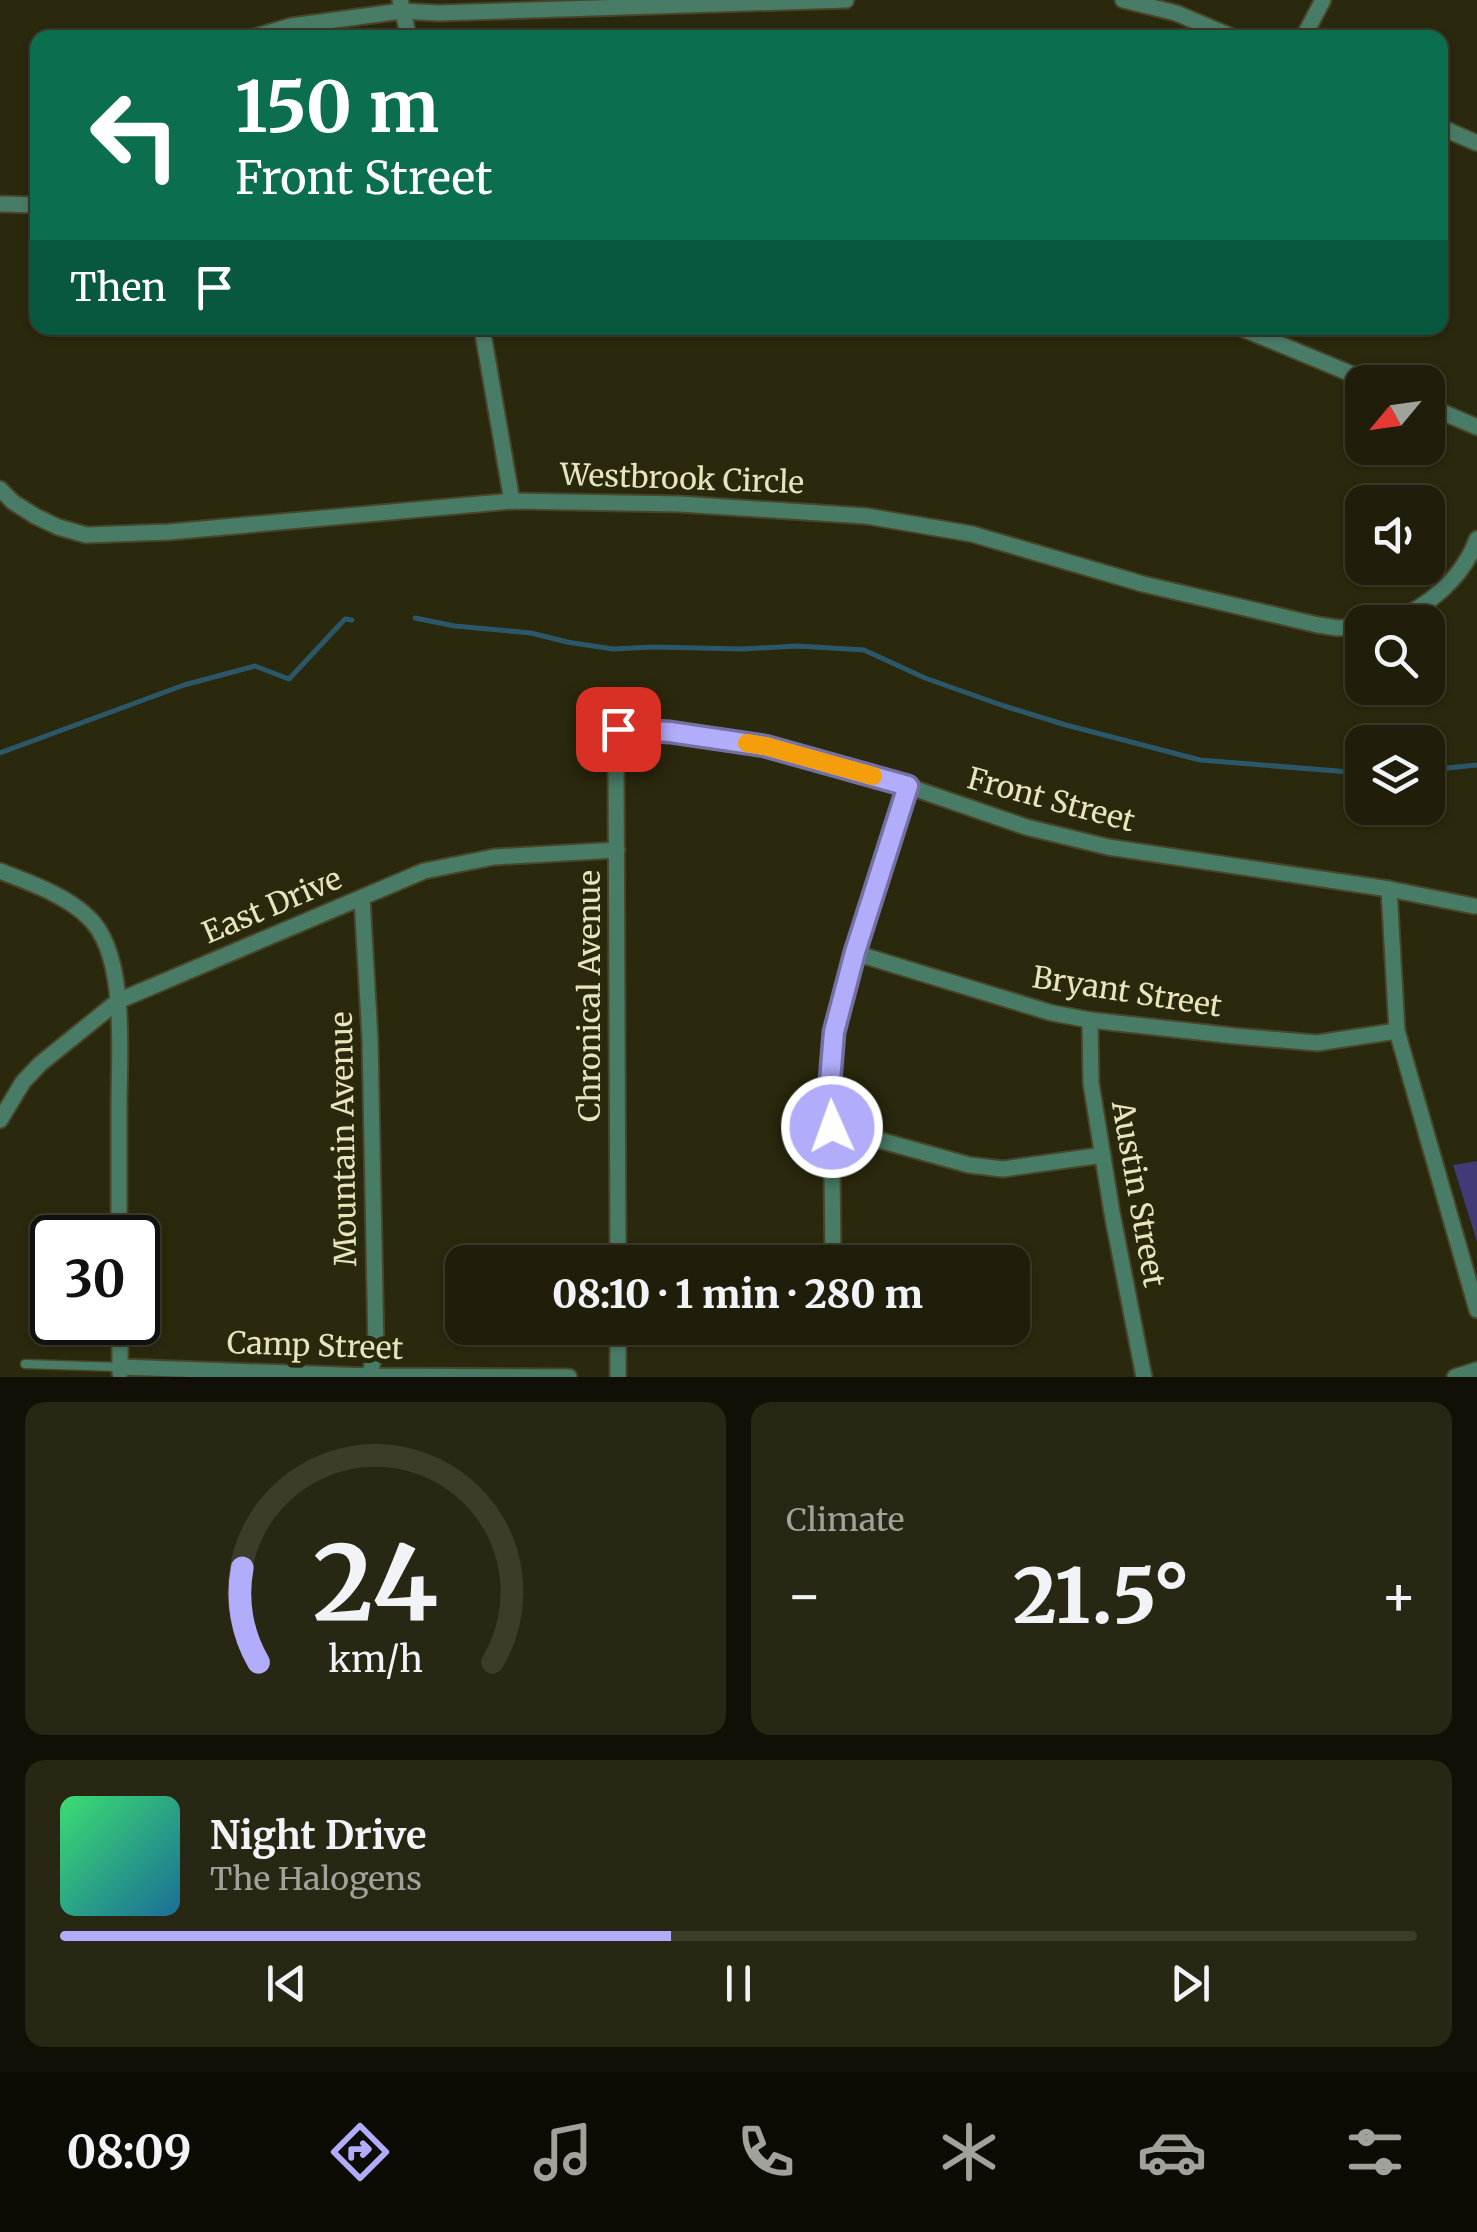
<!DOCTYPE html>
<html lang="en">
<head>
<meta charset="utf-8">
<style>
  body { margin:0; font-family:Merriweather,serif; background:#282713; color:#f1f3f6; height:100vh; display:flex; flex-direction:column; font-size:38px; white-space:nowrap }
  * { box-sizing:border-box; margin:0 }
  p { font-size:32px; color:#a2a29c }
  .icon { flex:none; width:55px; height:55px; fill:none; stroke:currentColor; stroke-width:2; stroke-linecap:round; stroke-linejoin:round }
  .map { position:relative; height:1377px; overflow:hidden }
  .sheet { display:flex; flex-direction:column; gap:25px; padding:25px; background:#121006; flex:1 }
  .sheet>* { flex:none }
  .hud { position:absolute; left:30px; top:30px; width:1418px; height:305px; border-radius:20px; box-shadow:0 2px 8px #0004,0 0 0 2px #3d3c2b; background:#0b6e4f; color:#fff; overflow:hidden }
  .needle { width:65px; rotate:241deg }
  .controls { position:absolute; left:1345px; top:365px; display:grid; gap:20px }
  .controls a { display:grid; place-items:center; width:100px; height:100px; border-radius:20px; background:#201e0a; box-shadow:0 2px 8px #0004,0 0 0 2px #3d3c2b; font-size:50px }
  .speed { position:absolute; left:30px; top:1215px; display:flex; gap:20px; font-size:50px; font-weight:700; text-align:center }
  .speed>* { display:grid; place-content:center; width:130px; height:130px; border-radius:50%; background:#201e0a; box-shadow:0 2px 8px #0004,0 0 0 2px #3d3c2b; line-height:1 }
  .speed .limit { border:5px solid #111; border-radius:15px; background:#fff; color:#111 }
  .pin { position:absolute; display:grid; place-items:center; width:85px; height:85px; color:#fff; margin:-42px; border-radius:20px; box-shadow:0 5px 15px #0006 }
  .me { position:absolute; width:110px; margin:-55px; rotate:358deg; stroke-linejoin:round; filter:drop-shadow(0 0 8px #0008) }
  .turn { display:flex; align-items:center; gap:35px; height:210px; padding:0 40px; font-size:45px }
  .turn .icon { width:130px; height:130px; stroke-width:2.5 }
  .turn b { display:block; font-size:70px; line-height:85px }
  .then { display:flex; align-items:center; height:95px; padding:0 40px; background:#0003; gap:20px; font-size:38px }
  .big { font-size:75px; font-weight:800; line-height:1.1 }
  .sheet .tile { flex:1; display:flex; flex-direction:column; justify-content:center; gap:15px; min-width:0; padding:0 35px; border-radius:20px; background:#282713 }
  .sheet .dial { align-items:center; gap:0 }
  .dial svg { height:260px; overflow:visible; fill:none; stroke:#3d3c2b; stroke-width:7; stroke-linecap:round; text-anchor:middle }
  .dial text { fill:#f1f3f6; stroke:none }
  .song { display:flex; align-items:center; gap:30px }
  .cover { width:120px; height:120px; border-radius:15px; background:linear-gradient(135deg,hsl(140 70% 55%),hsl(200 70% 35%)) }
  .played { height:10px; border-radius:5px; background:linear-gradient(90deg,#b1adfa 45%,#3d3c2b 45%) }
  .keys { display:flex; justify-content:space-around; direction:ltr }
  .heat { display:flex; justify-content:space-between; align-items:center; font-size:55px; direction:ltr }
  .sheet .tiles { flex:1; display:grid; gap:25px; grid-template-columns:1fr 1fr }
  .tile:last-child { grid-column:span 2 }
  .trip { position:absolute; left:445px; top:1245px; width:585px; height:100px; border-radius:20px; background:#201e0a; box-shadow:0 2px 8px #0004,0 0 0 2px #3d3c2b; font-weight:800; line-height:100px; text-align:center }
  .menu { display:flex; height:160px; justify-content:space-around; align-items:center; background:#0d0c04; color:#a2a29c }
  .menu .icon { width:70px; height:70px }
  .menu .active { color:#b1adfa }
  .menu b { font-size:45px; color:#f1f3f6 }
  .map>svg:first-child { display:block }
</style>
</head>
<body>
<div class="map">
<svg width="1477" height="1377" viewBox="0 0 1477 1377">
  <rect width="100%" height="100%" fill="#2a280d"/>
  <polygon fill="#413a76" points="1477,1161 1477,1242 1453,1165"/>
  <g fill="none" stroke-linecap="round" stroke-linejoin="round">
    <g stroke="#2b5769" stroke-width="5">
      <polyline points="415,618 455,626 531,633 567,642 613,649 654,647 742,649 798,646 864,650 925,678 1004,706 1066,725 1200,760 1362,773"/>
      <polyline points="0,753 184,685 255,666 289,679 345,619 352,620"/>
      <polyline points="1428,770 1477,765"/>
    </g>
    <g stroke="#484629" stroke-width="11">
      <polyline id="service" points="25,1364 120,1367"/>
    </g>
    <g stroke="#484629" stroke-width="19">
      <g id="minor">
        <polyline points="400,0 409,38"/>
        <polyline points="1123,0 1176,13 1235,38"/>
        <polyline points="250,38 291,26 402,11 438,13 846,0"/>
        <polyline points="1303,38 1323,0"/>
        <polyline points="1440,127 1477,143"/>
        <polyline points="0,204 38,205"/>
        <polyline points="482,328 512,501"/>
        <polyline points="1241,328 1371,382"/>
        <polyline points="1428,406 1477,427"/>
        <polyline points="0,489 13,502 35,516 58,527 86,535 169,532 512,501 680,504 866,516 972,534 1143,584 1318,625 1338,628 1362,626"/>
        <path d="M1390,622C1427,608 1463,578 1477,539"/>
        <path d="M0,871C30,883 66,895 89,918C128,955 119,1055 119,1105C119,1149 119,1193 119,1238"/>
        <polyline points="1389,889 1397,1031 1477,1310"/>
        <polyline points="362,898 370,1039 376,1349 369,1377"/>
        <polyline points="855,953 1052,1013 1090,1020 1235,1036 1317,1043 1397,1031"/>
        <polyline points="1090,1020 1091,1083 1112,1213 1144,1377"/>
        <polyline points="0,1120 23,1082 40,1064 118,1001 424,871 494,857 617,850"/>
        <polyline points="832,1127 969,1165 1003,1169 1103,1155"/>
        <polyline points="618,1262 616,766 618,729 670,732 765,746 907,786 1026,827 1108,847 1389,889 1474,906"/>
        <polyline points="833,1262 831,1081 833,1031 855,953 907,786"/>
        <polyline points="120,1322 120,1373"/>
        <polyline points="618,1328 618,1377"/>
        <polyline points="120,1367 369,1376 569,1377"/>
        <polyline points="1455,1377 1477,1370"/>
      </g>
    </g>
    <use href="#service" stroke="#497c67" stroke-width="8"/>
    <use href="#minor" stroke="#497c67" stroke-width="15"/>
  </g>
  <g fill="none" stroke-linecap="round" stroke-linejoin="round">
    <g stroke="#7370a2" stroke-width="25">
      <polyline id="route" points="618,729 670,732 765,746 908,786 855,952 834,1032 830,1081 832,1127"/>
    </g>
    <use href="#route" stroke="#b1adfa" stroke-width="18"/>
    <polyline stroke="#f59e0b" stroke-width="18" points="747,743 765,746 873,776"/>
  </g>
  <g text-anchor="middle" stroke-width="10" stroke-linejoin="round" paint-order="stroke">
    <g font-size="30" fill="#e6e5bc" stroke="#2a280d">
      <text transform="translate(682 479) rotate(2)" y="10">Westbrook Circle</text>
      <text transform="translate(1051 800) rotate(15)" y="10">Front Street</text>
      <text transform="translate(272 906) rotate(-23)" y="10">East Drive</text>
      <text transform="translate(1127 992) rotate(9)" y="10">Bryant Street</text>
      <text transform="translate(590 996) rotate(-90)" y="10">Chronical Avenue</text>
      <text transform="translate(344 1139) rotate(-91)" y="10">Mountain Avenue</text>
      <text transform="translate(1138 1194) rotate(80)" y="10">Austin Street</text>
      <text transform="translate(315 1346) rotate(2)" y="10">Camp Street</text>
    </g>
  </g>
</svg>
<div class="controls">
<a><svg class="needle" viewBox="-14 -14 28 28"><path d="M0-13l5 13h-10z" fill="#e53935"/><path d="M0 13l5-13h-10z" fill="#a2a29c"/></svg></a>
<a><svg class="icon" aria-label="sound" viewBox="0 0 24 24"><path d="M4 9h4l5-4v14l-5-4H4zM17 9q2 3 0 6"/></svg></a>
<a><svg class="icon" aria-label="search" viewBox="0 0 24 24"><circle cx="10" cy="10" r="6"/><path d="M15 15l6 6"/></svg></a>
<a><svg class="icon" aria-label="layers" viewBox="0 0 24 24"><path d="M12 4l9 5-9 5-9-5zM3 14l9 5 9-5"/></svg></a>
</div>
<div class="speed"><div class="limit">30</div></div>
<div class="pin" style="left:618px;top:729px;background:#d93025"><svg class="icon" aria-label="arrive" viewBox="0 0 24 24"><path d="M6 21V4h12l-3 4 3 4H6"/></svg></div>
<svg class="me" style="left:832px;top:1127px" viewBox="-20 -20 40 40"><circle r="17" fill="#b1adfa" stroke="#fff" stroke-width="3"/><path d="M0-11L8 9 0 5-8 9z" fill="#fff"/></svg>
<div class="trip">08:10 · 1 min · 280 m</div>
<div class="hud">
<div class="turn"><svg class="icon" aria-label="left" viewBox="0 0 24 24"><path d="M17 20v-9H6M10 6l-5 5 5 5"/></svg><div><b>150 m</b>Front Street</div></div>
<div class="then">Then<svg class="icon" aria-label="arrive" viewBox="0 0 24 24"><path d="M6 21V4h12l-3 4 3 4H6"/></svg></div>
</div>
</div>
<section class="sheet">
<div class="tiles">
<div class="tile dial"><svg viewBox="0 0 100 80">
<path d="M14 69A42 42 0 1 1 86 69"/>
<path d="M14 69A42 42 0 0 1 9 40" stroke="#b1adfa"/>
<text x="50" y="56" font-size="32" font-weight="700">24</text>
<text x="50" y="72" font-size="11">km/h</text>
</svg></div>
<div class="tile"><p>Climate</p>
<div class="heat"><a>−</a><b class="big">21.5°</b><a>+</a></div>
</div>
<div class="tile">
<div class="song"><i class="cover"></i><div><b>Night Drive</b><p>The Halogens</p></div></div>
<div class="played"></div>
<div class="keys"><svg class="icon" aria-label="previous" viewBox="0 0 24 24"><path d="M18 5L8 12l10 7zM5 5v14"/></svg><svg class="icon" aria-label="pause" viewBox="0 0 24 24"><path d="M8 5v14M16 5v14"/></svg><svg class="icon" aria-label="next" viewBox="0 0 24 24"><path d="M6 5l10 7-10 7zM19 5v14"/></svg></div>
</div>
</div>
</section>
<nav class="menu">
<b>08:09</b>
<svg class="icon active" aria-label="directions" viewBox="0 0 24 24"><path d="M12 3l9 9-9 9-9-9zM9 14v-3h6M13 9l2 2-2 2"/></svg>
<svg class="icon" aria-label="music" viewBox="0 0 24 24"><path d="M9 18V5l10-2v13"/><circle cx="6" cy="18" r="3"/><circle cx="16" cy="16" r="3"/></svg>
<svg class="icon" aria-label="phone" viewBox="0 0 24 24"><path d="M5 4h4l2 5-3 2q2 4 5 5l2-3 5 2v4C11 20 4 13 5 4z"/></svg>
<svg class="icon" aria-label="climate" viewBox="0 0 24 24"><path d="M12 3v18M4 7l16 10M4 17L20 7"/></svg>
<svg class="icon" aria-label="car" viewBox="0 0 24 24"><path d="M5 17H2v-5l4-1 3-4h7l3 4 3 1v5h-3M9 17h6M6 11h13"/><circle cx="7" cy="17" r="2"/><circle cx="17" cy="17" r="2"/></svg>
<svg class="icon" aria-label="filters" viewBox="0 0 24 24"><path d="M4 7h16M4 17h16"/><circle cx="9" cy="7" r="2"/><circle cx="15" cy="17" r="2"/></svg>
</nav>
</body>
</html>
